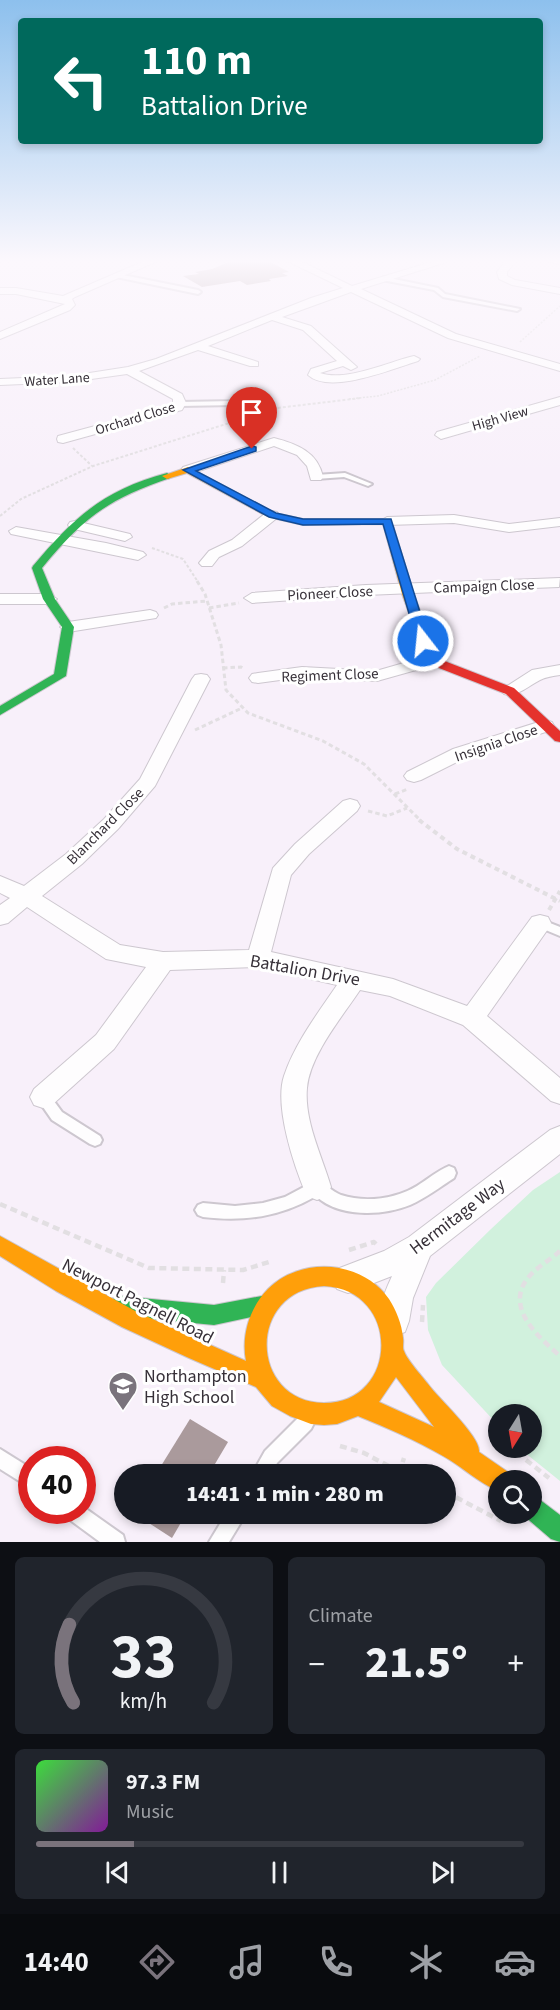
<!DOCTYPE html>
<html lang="en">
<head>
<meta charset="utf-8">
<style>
  body { margin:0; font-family:"Source Sans 3",sans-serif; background:#20242c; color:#f1f3f6; height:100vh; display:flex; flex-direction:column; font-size:22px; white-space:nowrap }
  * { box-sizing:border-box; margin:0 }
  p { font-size:20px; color:#9ea1a6 }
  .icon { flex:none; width:33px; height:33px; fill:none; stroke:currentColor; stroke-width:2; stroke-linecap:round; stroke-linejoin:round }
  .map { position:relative; height:1542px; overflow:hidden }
  .drawer { display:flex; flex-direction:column; gap:15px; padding:15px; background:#0d0f14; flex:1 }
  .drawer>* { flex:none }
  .hud { position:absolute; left:18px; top:18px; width:525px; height:126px; border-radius:6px; box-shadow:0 3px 9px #0003; background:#00695c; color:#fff; overflow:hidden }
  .needle { width:39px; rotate:191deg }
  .fabs { position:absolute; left:488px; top:1404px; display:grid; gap:12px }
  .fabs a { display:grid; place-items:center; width:54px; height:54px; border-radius:50%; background:#171b24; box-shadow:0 3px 9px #0003; font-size:30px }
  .speed { position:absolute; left:18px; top:1446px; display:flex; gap:12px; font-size:30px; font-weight:700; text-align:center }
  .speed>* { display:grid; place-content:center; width:78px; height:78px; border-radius:50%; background:#171b24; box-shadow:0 3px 9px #0003; line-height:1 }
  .speed .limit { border:9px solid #d22; background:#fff; color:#111 }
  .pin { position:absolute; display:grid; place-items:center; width:51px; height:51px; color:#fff; margin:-62px -26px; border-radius:50% 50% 50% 0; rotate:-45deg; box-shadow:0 0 6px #0007 }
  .pin .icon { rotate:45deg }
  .me { position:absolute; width:66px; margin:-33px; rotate:344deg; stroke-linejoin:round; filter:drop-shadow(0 0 4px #0008) }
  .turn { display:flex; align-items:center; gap:21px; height:126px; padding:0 24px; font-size:27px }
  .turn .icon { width:78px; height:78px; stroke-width:2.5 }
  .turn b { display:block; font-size:42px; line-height:51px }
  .big { font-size:45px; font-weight:800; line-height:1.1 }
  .drawer .tile { flex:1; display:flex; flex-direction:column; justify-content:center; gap:9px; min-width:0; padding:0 21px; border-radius:9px; background:#20242c }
  .drawer .dial { align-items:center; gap:0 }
  .dial svg { height:156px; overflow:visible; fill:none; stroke:#363941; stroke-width:7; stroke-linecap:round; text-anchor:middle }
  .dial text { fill:#f1f3f6; stroke:none }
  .song { display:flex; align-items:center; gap:18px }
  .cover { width:72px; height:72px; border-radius:9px; background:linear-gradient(135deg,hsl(120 70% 55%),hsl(290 70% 35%)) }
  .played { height:6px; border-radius:3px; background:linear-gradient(90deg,#7a737c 20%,#363941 20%) }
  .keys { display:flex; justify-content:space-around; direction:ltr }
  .heat { display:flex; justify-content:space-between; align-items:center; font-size:33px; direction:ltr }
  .drawer .tiles { flex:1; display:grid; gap:15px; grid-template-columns:1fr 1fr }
  .tile:last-child { grid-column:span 2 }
  .trip { position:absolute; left:114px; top:1464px; width:342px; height:60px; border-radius:30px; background:#171b24; box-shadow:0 3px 9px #0003; font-weight:800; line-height:60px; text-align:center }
  .menu { display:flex; height:96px; justify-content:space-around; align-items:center; background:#090b0e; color:#9ea1a6 }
  .menu .icon { width:42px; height:42px }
  .menu .on { color:#7a737c }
  .menu b { font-size:27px; color:#f1f3f6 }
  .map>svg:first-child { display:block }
</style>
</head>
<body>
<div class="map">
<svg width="560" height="1542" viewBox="0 0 560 1542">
  <rect width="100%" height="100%" fill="#f8f0fa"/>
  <polygon fill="#d1f1dd" points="560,1172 560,1481 519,1448 531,1448 531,1414 498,1414 498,1425 442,1365 428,1330 426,1297 436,1283 491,1229 533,1190"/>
  <g fill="#aa9a9c">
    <polygon points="236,259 265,259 289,272 282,273 288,276 269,279 271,281 247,285 240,281 202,287 183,276 199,274 195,272 212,269"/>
    <polygon points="190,1419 228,1442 209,1474 156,1474"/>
    <polygon points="135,1514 186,1514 172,1538"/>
  </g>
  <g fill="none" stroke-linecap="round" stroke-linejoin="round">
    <g stroke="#cdc7cf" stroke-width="4">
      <g id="lane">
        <polygon points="118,274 198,290 201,292 198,294 116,277"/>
        <polygon points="384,277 438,288 445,294 520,309 517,311 443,297 434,290 382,280"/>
        <polygon points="262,395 264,396 264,398 235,405 180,406 177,404 180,402 235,401"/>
        <polygon points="345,473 372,484 368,486 344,477 316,479 312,477 316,475"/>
        <polygon points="540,919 560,927 560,936 536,926 534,923 536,920"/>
        <polygon points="43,1091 48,1093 62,1112 100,1136 102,1140 100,1144 95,1146 90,1144 52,1120 36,1097 38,1093"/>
        <path d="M449,1166L454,1168L456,1173L454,1178C440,1187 426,1198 410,1205C383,1216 339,1218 316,1196C280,1217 244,1222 203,1217L198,1215L195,1210L198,1205L203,1203L235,1206L263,1203L285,1197L317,1180C326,1184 331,1191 341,1195C365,1203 396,1199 417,1186C428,1179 437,1171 449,1166Z"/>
        <polygon points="305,1414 311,1417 314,1423 311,1429 277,1463 271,1474 252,1474 265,1451 299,1417"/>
        <polygon points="0,1449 32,1469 32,1489 0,1469"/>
        <polygon points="82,1506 123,1535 125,1542 100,1542 66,1517 64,1510 82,1510"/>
        <polygon points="226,1514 246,1514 229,1542 209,1542"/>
      </g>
    </g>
    <g stroke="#cdc7cf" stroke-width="2">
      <g id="street">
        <polygon points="149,259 162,259 75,297 72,299 75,305 70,310 0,339 0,332 65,304 16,294 0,294 0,288 16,288 63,296"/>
        <path d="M283,259H296L352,286L441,259H456L361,289L456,334L560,364V371L448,338L351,292L282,317L311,326L357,367L351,370L343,366L320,373C346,382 388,362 414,356L420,359L418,361C392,369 330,395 308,375L311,369L337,361L303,330L272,320L208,346L258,362V366H250L198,350L139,371L182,394L186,403L182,410L63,443L58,442L57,439L58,436L173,405V399L127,374L70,382L0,385V379L70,376L128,367L156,359L311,298L343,288Z"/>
        <polygon points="507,259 517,259 507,272 507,276 515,280 560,288 560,294 512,285 499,279 497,272"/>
        <polygon points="537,259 560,259 560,264"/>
        <polygon points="560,397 560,405 441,439 435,435 437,432"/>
        <path d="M274,438C297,444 318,452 323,477L321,480H311L307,466L297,455L274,446L193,473H183L181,470L183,467Z"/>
        <polygon points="272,511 277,512 279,515 277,518 242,546 219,557 212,566 202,566 199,563 209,551 232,540 267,512"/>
        <polygon points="454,515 509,524 560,518 560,526 509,532 454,523 387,525 380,521 387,517"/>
        <polygon points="75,521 130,534 132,537 125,541 70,528 68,525 70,522"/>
        <polygon points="16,527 106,543 143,552 146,555 138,560 11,534 9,531"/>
        <polygon points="560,578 559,587 366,595 252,603 244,598 252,593 366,585"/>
        <polygon points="0,594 49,594 57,599 49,604 0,604"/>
        <polygon points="150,610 156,612 158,615 156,618 68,632 60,627 68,622"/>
        <polygon points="435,654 441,655 444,659 441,663 377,681 302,677 258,683 252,682 249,678 252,674 258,673 302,667 376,671"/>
        <path d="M560,665V675C553,676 546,677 540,680C528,686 518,697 504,694L501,690L532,670Z"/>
        <path d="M201,674L207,675L210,679L155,786L118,829L82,864L42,896L120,945L163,952L249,950L273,868L295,844L343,801L350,799L357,801L360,806L357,811L309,854L291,875L271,952L393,979L467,1006L532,917L540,915L548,917L551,923L548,929L487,1016L560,1078V1104L551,1101L463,1025L390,996L360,990C342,1017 310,1055 307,1088C304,1121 322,1156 331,1187L327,1196L317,1200L307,1196C294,1167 274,1106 284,1076C295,1043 318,1013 337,985L258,967L170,970L114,1049L52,1105L43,1108L34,1105L30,1097L34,1089L96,1035L146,967L106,959L27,907L8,923L0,925V905L10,898L0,893V876L24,886L66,854L104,819L140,779L192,679L195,675Z"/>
        <polygon points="545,720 552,722 554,726 552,730 467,757 421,780 414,782 407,780 404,776 407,772 453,749"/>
        <path d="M560,1126V1154L430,1256L413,1298L409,1321L405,1332L394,1336L383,1332C375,1313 384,1294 392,1276L348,1293L337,1289L333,1279L337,1269L384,1251L409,1237L550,1130Z"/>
      </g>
    </g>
    <g stroke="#cdc7cf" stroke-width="2">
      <g id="fast">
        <path d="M167,473L172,476L170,478C108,499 83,518 42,568L55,599L74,627L66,676L0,715V706L54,674L62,627L43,599L32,568L33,566C74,517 104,490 167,473Z"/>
        <polygon points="267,1295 274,1298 277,1305 274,1312 214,1325 120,1316 113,1313 110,1306 113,1299 120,1296 214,1305"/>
        <polygon points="531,1495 539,1499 560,1515 560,1542 551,1539 523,1515 522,1514 531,1514"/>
      </g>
    </g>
    <g stroke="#cdc7cf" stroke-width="2">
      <g id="slow">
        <polygon points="188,467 275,513 303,519 391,519 414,594 432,644 430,646 422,646 420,644 402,594 383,524 303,525 268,517 187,473 167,479 162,476"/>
        <path d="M0,1236L137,1312L246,1361C241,1335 250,1307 268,1289C301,1256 362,1260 389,1299C396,1310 402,1324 403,1338C404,1342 402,1348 404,1351C407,1360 422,1376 428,1384C438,1398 481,1437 479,1452L508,1472L512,1480H498V1491C479,1483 461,1466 443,1456C416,1440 387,1428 358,1416L337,1424L324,1425L311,1424L290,1416L272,1406L256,1387L189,1358L122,1327L56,1291L0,1256ZM324,1286C402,1290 399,1403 324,1403C249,1402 246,1290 324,1286ZM396,1377L434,1427L379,1402Z"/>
      </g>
    </g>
    <g stroke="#cdc7cf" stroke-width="2">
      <polygon id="jam" points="426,640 430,642 440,657 447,662 514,688 560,731 560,742 555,741 506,694 439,668 431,662 420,644"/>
    </g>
    <g stroke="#e2dfe2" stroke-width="1.5" stroke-dasharray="2 1.5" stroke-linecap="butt">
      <polyline points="520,342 560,306"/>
      <polyline points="349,399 378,396 435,380 480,356"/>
    </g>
    <g stroke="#e2dfe2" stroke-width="2" stroke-dasharray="3 2" stroke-linecap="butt">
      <polyline points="235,422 257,434"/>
      <polyline points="73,448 92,466"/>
      <polyline points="0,516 21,499 93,466 277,408 361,398"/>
      <polyline points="152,548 183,559 198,582"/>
    </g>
    <g stroke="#e2dfe2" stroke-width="3" stroke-dasharray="4.5 3" stroke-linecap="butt">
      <polyline points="197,581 205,594 221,645 226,690 248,713 323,741 364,764 421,821"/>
      <polyline points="164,608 172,604 207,601"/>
      <polyline points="209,608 239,603"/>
      <polyline points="223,668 241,667 244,669"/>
      <polyline points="195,730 242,708"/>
      <polyline points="395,794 408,789"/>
      <polyline points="368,811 387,816 407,808"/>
    </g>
    <g stroke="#e2dfe2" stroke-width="4" stroke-dasharray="5 4" stroke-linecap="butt">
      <polyline points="419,820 457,849 560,901"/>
      <polyline points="549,910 560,891"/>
    </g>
    <g stroke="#e2dfe2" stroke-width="4.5" stroke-dasharray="7 4.5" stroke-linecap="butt">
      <polyline points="0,1204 149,1268 243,1270 269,1262"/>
      <polyline points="349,1250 374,1242 376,1244"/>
      <path d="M560,1251C549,1261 533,1269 525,1282C507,1311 541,1339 560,1356"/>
      <polyline points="223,1283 224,1270"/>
      <polyline points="422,1322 423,1305"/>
      <polyline points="340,1446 364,1453 404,1474"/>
      <polyline points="526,1460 549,1478"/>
      <polyline points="399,1473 404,1458"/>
      <polyline points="446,1492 501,1521"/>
    </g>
    <use href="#lane" fill="#fefdfe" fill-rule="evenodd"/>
    <use href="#street" fill="#fefdfe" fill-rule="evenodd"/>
    <use href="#fast" fill="#30b455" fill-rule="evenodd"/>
    <use href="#slow" fill="#ff9f0a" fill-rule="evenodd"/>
    <use href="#jam" fill="#e5322d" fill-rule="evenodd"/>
  </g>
  <linearGradient id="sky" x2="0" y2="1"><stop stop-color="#8dc0ed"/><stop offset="0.55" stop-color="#fcf8fd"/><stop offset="1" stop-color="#fcf8fd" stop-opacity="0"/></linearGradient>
  <rect width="560" height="475" fill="url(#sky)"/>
  <polygon fill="#1a73e8" stroke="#114b97" stroke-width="1.5" points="252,446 256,447 256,451 196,471 276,513 303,519 391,519 429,641 427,643 423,644 417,641 383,524 303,525 269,517 183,470"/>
  <defs>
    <g id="school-pin" transform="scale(1.5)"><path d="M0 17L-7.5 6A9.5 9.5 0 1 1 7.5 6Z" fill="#7a737c" stroke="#fff"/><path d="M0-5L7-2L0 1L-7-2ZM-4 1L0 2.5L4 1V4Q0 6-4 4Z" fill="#fff"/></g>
  </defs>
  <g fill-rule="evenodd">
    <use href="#school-pin" x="123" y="1386"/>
  </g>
  <g text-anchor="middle" stroke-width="6" stroke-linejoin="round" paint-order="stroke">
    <g font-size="14" fill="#363038" stroke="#fff">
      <text transform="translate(57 379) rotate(-4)" y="5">Water Lane</text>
      <text transform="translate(135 418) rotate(-17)" y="5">Orchard Close</text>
      <text transform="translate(500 418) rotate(-16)" y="5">High View</text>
    </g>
    <g font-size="15" fill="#363038" stroke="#fff">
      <text transform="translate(484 586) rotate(-2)" y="5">Campaign Close</text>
      <text transform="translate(330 593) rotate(-3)" y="5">Pioneer Close</text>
      <text transform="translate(330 675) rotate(-2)" y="5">Regiment Close</text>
      <text transform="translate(496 743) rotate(-19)" y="5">Insignia Close</text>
      <text transform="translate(105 826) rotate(-45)" y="5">Blanchard Close</text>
    </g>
    <g font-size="18" fill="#363038" stroke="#fff">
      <text transform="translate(305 970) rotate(10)" y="6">Battalion Drive</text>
      <text transform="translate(457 1216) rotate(-37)" y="6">Hermitage Way</text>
      <text transform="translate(138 1301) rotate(27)" y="6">Newport Pagnell Road</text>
    </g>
    <g font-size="18" fill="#363038" stroke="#fff" text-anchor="start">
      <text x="144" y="1382">Northampton<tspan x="144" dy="21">High School</tspan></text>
    </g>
  </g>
</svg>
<div class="fabs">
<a><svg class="needle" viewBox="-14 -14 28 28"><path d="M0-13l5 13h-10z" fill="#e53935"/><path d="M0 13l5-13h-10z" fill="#9ea1a6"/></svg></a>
<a><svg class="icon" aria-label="search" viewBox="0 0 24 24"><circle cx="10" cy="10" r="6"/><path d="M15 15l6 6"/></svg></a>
</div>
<div class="speed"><div class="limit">40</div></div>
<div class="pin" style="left:252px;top:449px;background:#d93025"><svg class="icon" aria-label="arrive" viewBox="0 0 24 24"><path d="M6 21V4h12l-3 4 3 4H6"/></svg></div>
<svg class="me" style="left:423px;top:641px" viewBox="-20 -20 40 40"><circle r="17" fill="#1a73e8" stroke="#fff" stroke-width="3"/><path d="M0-11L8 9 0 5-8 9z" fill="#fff"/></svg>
<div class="trip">14:41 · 1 min · 280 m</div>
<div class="hud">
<div class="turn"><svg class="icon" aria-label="left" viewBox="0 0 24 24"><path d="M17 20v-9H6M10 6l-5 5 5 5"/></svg><div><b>110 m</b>Battalion Drive</div></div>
</div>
</div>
<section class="drawer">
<div class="tiles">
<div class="tile dial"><svg viewBox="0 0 100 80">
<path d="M14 69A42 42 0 1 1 86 69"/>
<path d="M14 69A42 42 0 0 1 12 29" stroke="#7a737c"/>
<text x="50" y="56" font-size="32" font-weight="700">33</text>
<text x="50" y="72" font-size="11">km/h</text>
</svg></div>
<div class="tile"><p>Climate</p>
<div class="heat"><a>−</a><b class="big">21.5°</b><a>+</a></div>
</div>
<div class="tile">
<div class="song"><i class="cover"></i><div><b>97.3 FM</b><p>Music</p></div></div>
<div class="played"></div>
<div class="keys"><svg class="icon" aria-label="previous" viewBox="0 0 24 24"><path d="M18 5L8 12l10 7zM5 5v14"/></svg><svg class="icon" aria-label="pause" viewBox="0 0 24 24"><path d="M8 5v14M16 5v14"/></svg><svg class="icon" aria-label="next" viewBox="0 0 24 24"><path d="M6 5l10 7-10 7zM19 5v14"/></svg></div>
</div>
</div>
</section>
<nav class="menu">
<b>14:40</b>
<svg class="icon on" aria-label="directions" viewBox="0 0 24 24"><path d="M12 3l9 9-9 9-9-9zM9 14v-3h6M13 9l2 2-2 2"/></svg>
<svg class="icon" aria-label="music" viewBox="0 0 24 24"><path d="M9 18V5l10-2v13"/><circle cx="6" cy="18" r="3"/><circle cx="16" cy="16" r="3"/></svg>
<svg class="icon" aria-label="phone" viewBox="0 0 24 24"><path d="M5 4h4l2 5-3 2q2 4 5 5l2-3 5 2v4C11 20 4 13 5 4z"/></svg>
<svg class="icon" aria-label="climate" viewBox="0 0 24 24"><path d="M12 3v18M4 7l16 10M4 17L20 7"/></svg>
<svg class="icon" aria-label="car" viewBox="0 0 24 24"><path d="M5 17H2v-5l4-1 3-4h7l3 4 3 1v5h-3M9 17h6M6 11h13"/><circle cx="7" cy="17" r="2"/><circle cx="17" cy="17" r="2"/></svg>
</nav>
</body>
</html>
